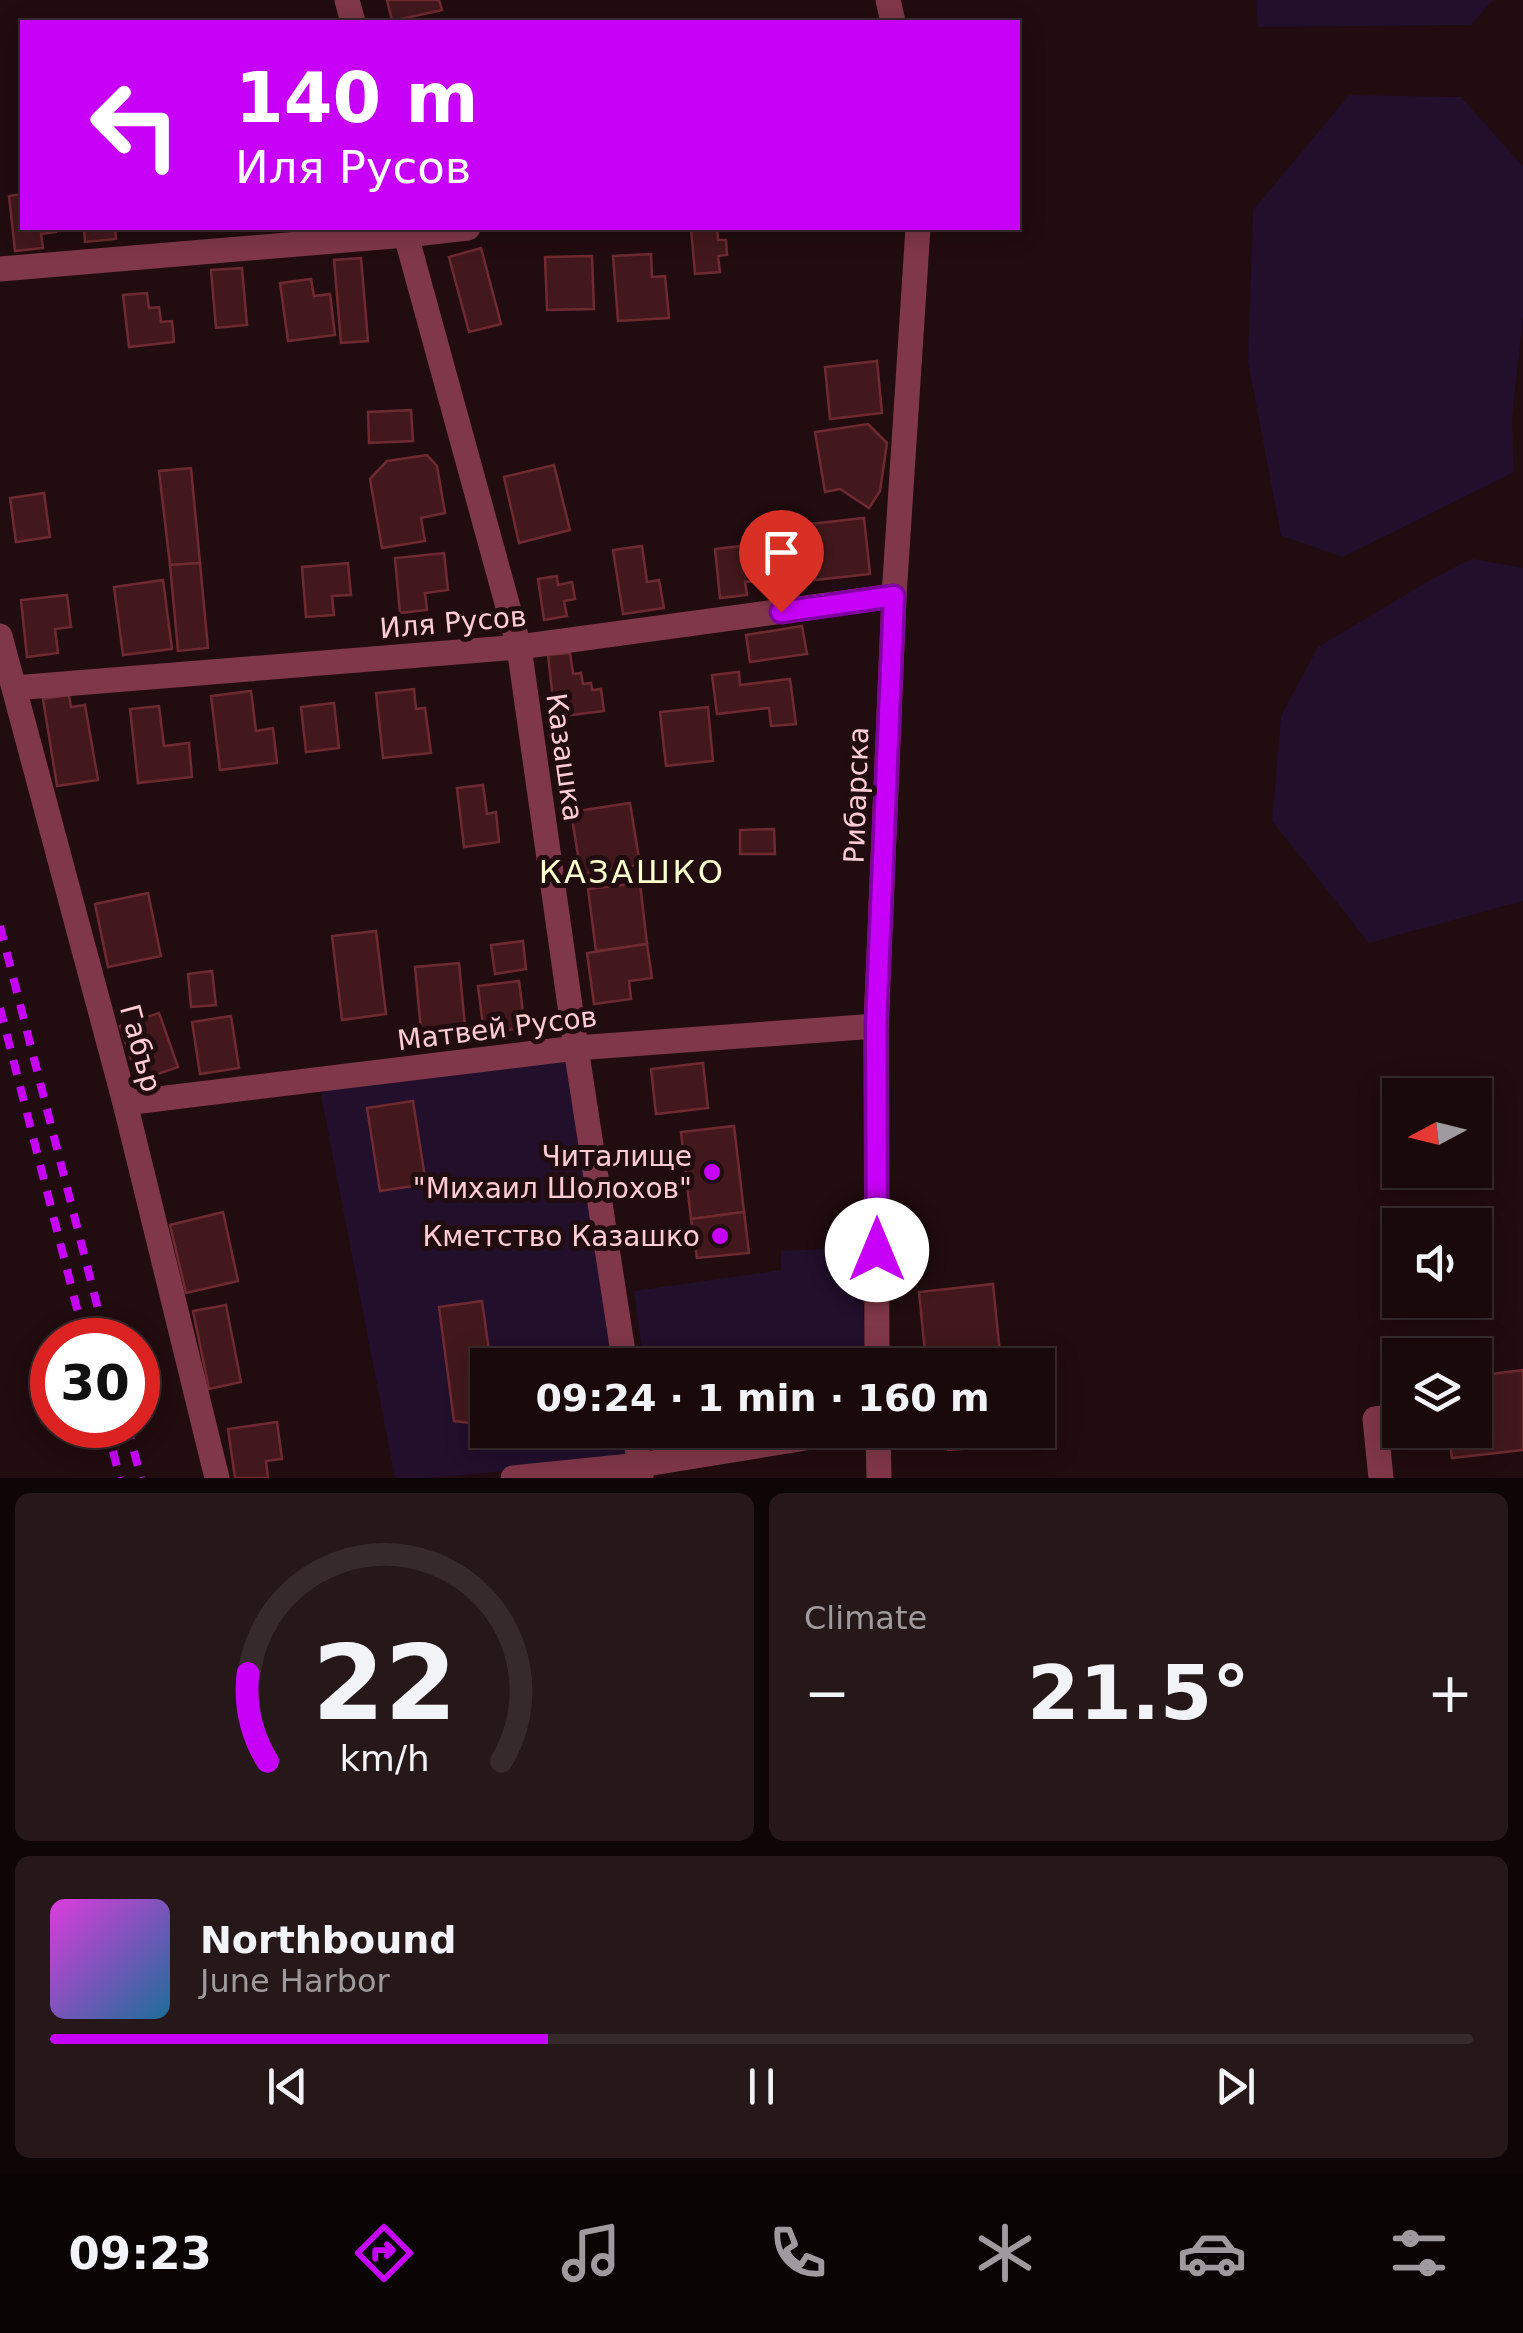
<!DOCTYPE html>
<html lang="en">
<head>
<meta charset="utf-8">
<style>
  body { margin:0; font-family:"DejaVu Sans",sans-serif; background:#261719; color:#f1f3f6; height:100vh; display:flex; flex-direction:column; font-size:38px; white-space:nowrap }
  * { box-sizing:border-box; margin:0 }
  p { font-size:32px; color:#9f9a9d }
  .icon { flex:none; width:55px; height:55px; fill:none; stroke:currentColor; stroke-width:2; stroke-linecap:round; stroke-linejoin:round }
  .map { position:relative; height:1478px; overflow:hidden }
  .sheet { display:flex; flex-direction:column; gap:15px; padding:15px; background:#0e0506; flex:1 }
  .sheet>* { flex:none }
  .top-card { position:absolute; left:20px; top:20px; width:1000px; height:210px; border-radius:0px; box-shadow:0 5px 25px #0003,0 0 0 2px #372a2c; background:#c700f7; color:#fff; overflow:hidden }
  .needle { width:65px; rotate:263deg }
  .fabs { position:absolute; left:1382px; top:1078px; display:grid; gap:20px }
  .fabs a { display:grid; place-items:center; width:110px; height:110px; border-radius:0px; background:#19090b; box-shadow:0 5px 25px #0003,0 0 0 2px #372a2c; font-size:50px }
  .speed { position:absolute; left:30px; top:1318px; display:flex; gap:20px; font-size:50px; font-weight:700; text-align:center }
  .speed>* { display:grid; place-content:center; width:130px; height:130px; border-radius:50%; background:#19090b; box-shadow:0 5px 25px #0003,0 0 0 2px #372a2c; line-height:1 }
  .speed .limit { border:15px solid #d22; background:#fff; color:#111 }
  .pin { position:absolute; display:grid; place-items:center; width:85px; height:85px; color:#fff; margin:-102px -42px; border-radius:50% 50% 50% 0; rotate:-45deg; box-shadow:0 0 10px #0007 }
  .pin .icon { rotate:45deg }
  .me { position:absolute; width:110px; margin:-55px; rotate:0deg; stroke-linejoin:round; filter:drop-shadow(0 0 8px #0008) }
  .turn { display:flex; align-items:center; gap:35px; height:210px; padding:0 50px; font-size:45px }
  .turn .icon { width:130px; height:130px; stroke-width:2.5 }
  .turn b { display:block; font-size:70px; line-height:85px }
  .big { font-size:75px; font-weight:600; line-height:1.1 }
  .sheet .tile { flex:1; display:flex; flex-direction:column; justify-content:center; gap:15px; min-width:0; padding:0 35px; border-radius:15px; background:#261719 }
  .sheet .dial { align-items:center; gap:0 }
  .dial svg { height:260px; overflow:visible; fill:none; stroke:#372a2c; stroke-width:7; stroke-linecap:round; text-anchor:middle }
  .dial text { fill:#f1f3f6; stroke:none }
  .song { display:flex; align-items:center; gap:30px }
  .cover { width:120px; height:120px; border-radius:15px; background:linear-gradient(135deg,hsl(300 70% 55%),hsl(200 70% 35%)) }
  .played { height:10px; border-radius:5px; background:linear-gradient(90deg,#c700f7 35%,#372a2c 35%) }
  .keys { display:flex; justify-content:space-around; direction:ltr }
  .heat { display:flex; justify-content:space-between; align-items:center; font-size:55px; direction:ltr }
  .sheet .tiles { flex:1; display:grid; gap:15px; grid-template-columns:1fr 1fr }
  .tile:last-child { grid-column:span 2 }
  .trip { position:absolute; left:470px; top:1348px; width:585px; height:100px; border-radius:0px; background:#19090b; box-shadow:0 5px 25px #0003,0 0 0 2px #372a2c; font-weight:600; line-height:100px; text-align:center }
  .menu { display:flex; height:160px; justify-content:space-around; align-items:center; background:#0a0404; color:#9f9a9d }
  .menu .icon { width:70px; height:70px }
  .menu .on { color:#c700f7 }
  .menu b { font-size:45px; color:#f1f3f6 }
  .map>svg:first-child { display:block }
</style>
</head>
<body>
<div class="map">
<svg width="1523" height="1478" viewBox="0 0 1523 1478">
  <rect width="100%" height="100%" fill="#210c0f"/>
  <g fill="#220f2b">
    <polygon points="1256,0 1493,0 1471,25 1258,27"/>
    <polygon points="1349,95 1461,97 1523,166 1523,318 1512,417 1514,472 1343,557 1281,536 1248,362 1253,210"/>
    <polygon points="1474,559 1523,568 1523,901 1369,943 1272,821 1281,716 1318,647 1425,583 1464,562"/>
    <polygon points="567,1058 614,1365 488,1365 488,1430 624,1430 629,1460 428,1478 395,1478 320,1090"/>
    <polygon points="860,1247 866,1365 644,1365 634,1291 781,1270 781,1251"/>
  </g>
  <g fill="#42181c" stroke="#6e2a30" stroke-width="2.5">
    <polygon points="387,0 439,0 442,10 392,21"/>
    <polygon points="22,194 22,228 56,228 56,232 41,234 43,248 15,251 9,196"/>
    <polygon points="84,228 115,228 116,239 85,242"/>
    <polygon points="691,228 717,228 718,240 726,240 727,255 718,256 720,272 695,274"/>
    <polygon points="481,248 501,324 469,332 449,257"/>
    <polygon points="651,254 652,277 665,276 669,318 618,321 613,256"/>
    <polygon points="592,256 594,309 547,310 545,257"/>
    <polygon points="361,258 368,341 341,343 334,260"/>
    <polygon points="242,268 247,325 216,328 211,270"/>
    <polygon points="311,279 314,296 330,294 335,335 288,341 280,283"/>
    <polygon points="147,293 149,308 159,307 161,322 172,321 174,342 129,347 123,295"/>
    <polygon points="877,361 882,413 830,419 825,367"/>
    <polygon points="411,410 413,441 369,443 368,412"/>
    <polygon points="868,424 887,443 880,491 869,508 840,489 825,492 815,432"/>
    <polygon points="427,455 437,466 445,513 421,518 425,541 382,548 370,479 387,461"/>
    <polygon points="554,465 570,530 519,543 504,477"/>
    <polygon points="191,468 200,563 170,565 159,471"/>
    <polygon points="44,493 50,537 16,542 10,498"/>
    <polygon points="864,518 870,574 815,580 809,524"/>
    <polygon points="642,546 647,582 659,580 664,608 623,614 613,550"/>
    <polygon points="741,546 742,558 756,557 759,581 745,582 747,595 720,598 715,549"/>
    <polygon points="444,553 448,590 425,593 427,610 400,613 395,558"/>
    <polygon points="200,563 208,648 178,651 170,565"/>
    <polygon points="348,563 351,595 332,596 334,615 306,617 302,567"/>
    <polygon points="557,576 558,585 572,582 575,599 564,601 567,616 544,620 538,579"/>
    <polygon points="163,580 172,649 123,655 114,587"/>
    <polygon points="67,595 71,627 55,629 58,653 27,657 21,600"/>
    <polygon points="802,626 807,654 750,662 746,635"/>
    <polygon points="570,653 573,674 581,673 583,684 591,683 592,690 601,689 604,711 555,717 548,655"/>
    <polygon points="739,672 740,685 790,679 796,724 771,726 769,708 717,714 712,675"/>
    <polygon points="414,689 416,709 425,708 431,753 383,758 376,693"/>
    <polygon points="251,691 256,731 273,728 277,763 220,770 211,696"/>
    <polygon points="69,695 71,707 85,705 98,780 57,786 43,699"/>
    <polygon points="334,703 339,748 306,752 301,707"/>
    <polygon points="159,706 164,746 189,743 192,777 138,783 130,709"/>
    <polygon points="708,707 713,761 666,766 660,712"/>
    <polygon points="483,785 487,814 496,812 499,842 464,847 457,788"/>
    <polygon points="630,803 640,865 581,874 571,812"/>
    <polygon points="774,829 775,854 740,854 740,830"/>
    <polygon points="640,883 647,944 596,951 588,889"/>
    <polygon points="148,893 161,956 108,967 95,904"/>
    <polygon points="376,931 386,1014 342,1020 332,936"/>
    <polygon points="523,941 526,969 495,974 491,945"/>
    <polygon points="647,944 652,978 629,981 631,999 594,1004 587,953"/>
    <polygon points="459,963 465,1026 421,1030 415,967"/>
    <polygon points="212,971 216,1005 191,1007 188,974"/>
    <polygon points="519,981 523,1013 514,1014 516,1029 484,1033 478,986"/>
    <polygon points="159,1013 178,1067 138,1081 120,1026"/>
    <polygon points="231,1016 239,1068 200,1074 192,1022"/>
    <polygon points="703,1063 708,1108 656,1114 651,1069"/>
    <polygon points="413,1101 426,1184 380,1191 367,1108"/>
    <polygon points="734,1126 744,1212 691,1219 681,1132"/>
    <polygon points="223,1212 238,1281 186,1293 170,1225"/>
    <polygon points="744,1212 749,1253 697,1258 691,1219"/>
    <polygon points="993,1284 1000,1354 926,1362 919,1292"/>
    <polygon points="482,1301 491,1365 488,1365 488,1421 479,1424 454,1421 439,1307"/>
    <polygon points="226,1305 241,1382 209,1389 193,1311"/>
    <polygon points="1523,1370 1523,1450 1452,1458 1448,1430 1475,1430 1475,1376"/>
    <polygon points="277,1422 282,1459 266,1461 268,1478 235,1478 228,1429"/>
    <polygon points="947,1430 1014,1430 1016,1445 948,1450"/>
  </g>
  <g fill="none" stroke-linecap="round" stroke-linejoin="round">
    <g stroke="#803749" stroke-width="25">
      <polyline points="347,0 353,22"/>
      <polyline points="888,0 893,22"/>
      <polyline points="404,228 519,647 576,1048 625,1365"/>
      <polyline points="0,269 406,235 468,228"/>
      <polyline points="0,636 125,1103 217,1478"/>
      <polyline points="14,688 519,647 894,596"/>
      <polyline points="125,1103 576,1048 876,1026"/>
      <polyline points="877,1365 876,1026 894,596 918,228"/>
      <polyline points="635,1430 641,1478"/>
      <polyline points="878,1430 879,1478"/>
      <polyline points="513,1478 640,1465 855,1430"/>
      <polyline points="1381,1478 1375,1419 1400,1416"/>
    </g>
    <g stroke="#c700f7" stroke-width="8" stroke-dasharray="15 12" stroke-linecap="butt">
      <polyline points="0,926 106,1340"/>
      <polyline points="0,1008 85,1340"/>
      <polyline points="106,1425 120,1478"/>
      <polyline points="127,1425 141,1478"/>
    </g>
  </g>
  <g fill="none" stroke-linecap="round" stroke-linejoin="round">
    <g stroke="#8100a1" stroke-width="25">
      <polyline id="route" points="781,612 894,596 876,1026 877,1250"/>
    </g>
    <use href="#route" stroke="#c700f7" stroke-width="18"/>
  </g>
  <g fill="#c700f7" stroke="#210c0f" stroke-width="4">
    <circle cx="712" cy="1172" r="10"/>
    <circle cx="720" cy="1236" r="10"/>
  </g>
  <g text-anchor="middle" stroke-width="10" stroke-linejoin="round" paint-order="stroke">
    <g font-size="28" fill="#ffccd5" stroke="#210c0f">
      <text transform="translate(453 622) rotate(-5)" y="10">Иля Русов</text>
      <text transform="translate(565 757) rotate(82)" y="10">Казашка</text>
      <text transform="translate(856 795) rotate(-88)" y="10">Рибарска</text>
      <text transform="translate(497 1028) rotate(-7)" y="10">Матвей Русов</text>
      <text transform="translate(141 1048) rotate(75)" y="10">Габър</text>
    </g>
    <g font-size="28" fill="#ffccd5" stroke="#210c0f" text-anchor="end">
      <text x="692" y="1166">Читалище<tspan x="692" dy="32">"Михаил Шолохов"</tspan></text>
      <text x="700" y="1246">Кметство Казашко</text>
    </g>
    <g font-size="32" letter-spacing="2.5" fill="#fcffce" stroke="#210c0f">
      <text x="632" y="883">КАЗАШКО</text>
    </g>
  </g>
</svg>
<div class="fabs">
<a><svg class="needle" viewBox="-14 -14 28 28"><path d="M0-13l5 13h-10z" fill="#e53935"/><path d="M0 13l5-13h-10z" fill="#9f9a9d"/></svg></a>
<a><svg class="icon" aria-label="sound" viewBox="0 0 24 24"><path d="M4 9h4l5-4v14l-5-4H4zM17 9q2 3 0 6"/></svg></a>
<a><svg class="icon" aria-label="layers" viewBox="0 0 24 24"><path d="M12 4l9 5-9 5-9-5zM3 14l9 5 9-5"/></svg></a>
</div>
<div class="speed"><div class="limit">30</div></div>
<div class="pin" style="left:781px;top:612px;background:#d93025"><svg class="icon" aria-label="arrive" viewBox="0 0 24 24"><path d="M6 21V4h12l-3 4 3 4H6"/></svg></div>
<svg class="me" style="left:877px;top:1250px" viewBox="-20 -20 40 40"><circle r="19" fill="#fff"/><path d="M0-13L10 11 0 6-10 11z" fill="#c700f7"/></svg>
<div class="trip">09:24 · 1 min · 160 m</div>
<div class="top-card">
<div class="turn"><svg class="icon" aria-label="left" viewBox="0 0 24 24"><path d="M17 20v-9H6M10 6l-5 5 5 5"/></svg><div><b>140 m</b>Иля Русов</div></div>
</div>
</div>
<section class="sheet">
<div class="tiles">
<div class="tile dial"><svg viewBox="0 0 100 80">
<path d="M14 69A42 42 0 1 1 86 69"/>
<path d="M14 69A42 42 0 0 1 8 42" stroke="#c700f7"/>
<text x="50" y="56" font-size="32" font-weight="700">22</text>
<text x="50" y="72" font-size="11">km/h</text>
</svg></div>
<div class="tile"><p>Climate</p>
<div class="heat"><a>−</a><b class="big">21.5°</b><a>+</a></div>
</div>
<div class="tile">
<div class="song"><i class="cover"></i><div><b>Northbound</b><p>June Harbor</p></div></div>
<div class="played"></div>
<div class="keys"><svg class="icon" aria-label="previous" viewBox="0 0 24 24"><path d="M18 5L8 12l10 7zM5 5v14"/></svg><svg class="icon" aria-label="pause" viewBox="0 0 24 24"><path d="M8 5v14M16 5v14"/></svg><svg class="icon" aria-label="next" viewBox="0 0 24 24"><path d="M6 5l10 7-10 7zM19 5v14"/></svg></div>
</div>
</div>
</section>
<nav class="menu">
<b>09:23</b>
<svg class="icon on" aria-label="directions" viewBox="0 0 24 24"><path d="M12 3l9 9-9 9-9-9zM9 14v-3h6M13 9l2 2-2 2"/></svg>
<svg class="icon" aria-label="music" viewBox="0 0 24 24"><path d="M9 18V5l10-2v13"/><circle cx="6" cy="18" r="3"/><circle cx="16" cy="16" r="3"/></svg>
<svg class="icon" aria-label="phone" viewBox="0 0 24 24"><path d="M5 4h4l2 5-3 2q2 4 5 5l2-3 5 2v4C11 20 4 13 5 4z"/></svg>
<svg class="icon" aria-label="climate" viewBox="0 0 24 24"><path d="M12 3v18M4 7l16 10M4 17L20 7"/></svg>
<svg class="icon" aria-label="car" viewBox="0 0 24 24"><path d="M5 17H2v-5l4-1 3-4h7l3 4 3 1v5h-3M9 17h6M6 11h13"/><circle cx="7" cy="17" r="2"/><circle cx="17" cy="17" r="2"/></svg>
<svg class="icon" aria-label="filters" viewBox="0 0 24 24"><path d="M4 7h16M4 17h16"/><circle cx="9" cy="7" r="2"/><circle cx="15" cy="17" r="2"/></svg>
</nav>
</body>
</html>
